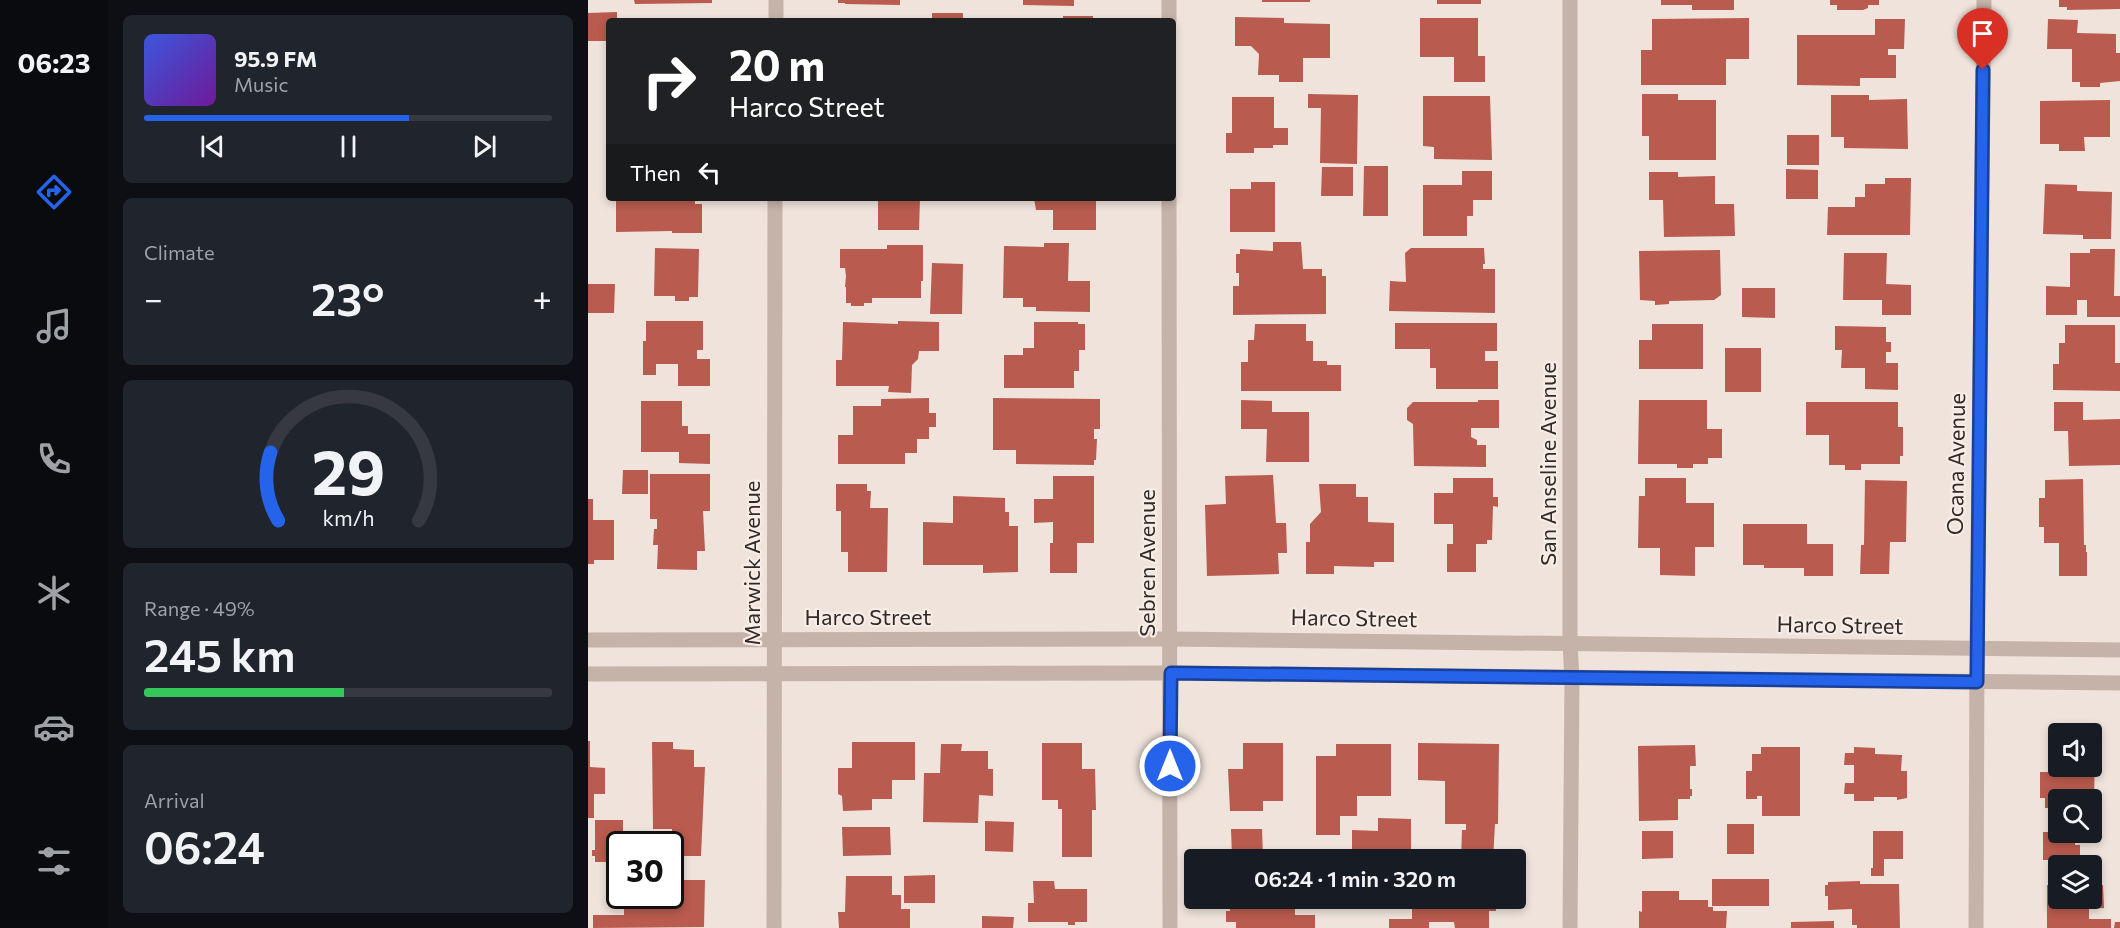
<!DOCTYPE html>
<html lang="en">
<head>
<meta charset="utf-8">
<style>
  body { margin:0; font-family:Commissioner,sans-serif; background:#20242c; color:#f1f3f6; height:100vh; display:flex; flex-direction:column; font-size:22px; white-space:nowrap }
  * { box-sizing:border-box; margin:0 }
  p { font-size:20px; color:#9ea1a6 }
  .icon { flex:none; width:33px; height:33px; fill:none; stroke:currentColor; stroke-width:2; stroke-linecap:round; stroke-linejoin:round }
  .map { position:relative; flex:1; overflow:hidden }
  .details { display:flex; flex-direction:column; gap:15px; padding:15px; background:#0d0f14; width:480px }
  .details>* { flex:none }
  .banner { position:absolute; left:18px; top:18px; width:570px; height:183px; border-radius:6px; box-shadow:0 3px 9px #0003; background:#202124; color:#fff; overflow:hidden }
  .controls { position:absolute; left:1460px; top:723px; display:grid; gap:12px }
  .controls a { display:grid; place-items:center; width:54px; height:54px; border-radius:6px; background:#171b24; box-shadow:0 3px 9px #0003; font-size:30px }
  .speed { position:absolute; left:18px; top:831px; display:flex; gap:12px; font-size:30px; font-weight:700; text-align:center }
  .speed>* { display:grid; place-content:center; width:78px; height:78px; border-radius:50%; background:#171b24; box-shadow:0 3px 9px #0003; line-height:1 }
  .speed .limit { border:3px solid #111; border-radius:9px; background:#fff; color:#111 }
  .pin { position:absolute; display:grid; place-items:center; width:51px; height:51px; color:#fff; margin:-62px -26px; border-radius:50% 50% 50% 0; rotate:-45deg; box-shadow:0 0 6px #0007 }
  .pin .icon { rotate:45deg }
  .me { position:absolute; width:66px; margin:-33px; rotate:0deg; stroke-linejoin:round; filter:drop-shadow(0 0 4px #0008) }
  .turn { display:flex; align-items:center; gap:21px; height:126px; padding:0 24px; font-size:27px }
  .turn .icon { width:78px; height:78px; stroke-width:2.5 }
  .turn b { display:block; font-size:42px; line-height:51px }
  .then { display:flex; align-items:center; height:57px; padding:0 24px; background:#0003; gap:12px; font-size:22px }
  .big { font-size:45px; font-weight:600; line-height:1.1 }
  .details .card { flex:1; display:flex; flex-direction:column; justify-content:center; gap:9px; min-width:0; padding:0 21px; border-radius:9px; background:#20242c }
  .details .dial { align-items:center; gap:0 }
  .dial svg { height:156px; overflow:visible; fill:none; stroke:#363941; stroke-width:7; stroke-linecap:round; text-anchor:middle }
  .dial text { fill:#f1f3f6; stroke:none }
  .song { display:flex; align-items:center; gap:18px }
  .cover { width:72px; height:72px; border-radius:9px; background:linear-gradient(135deg,hsl(230 70% 55%),hsl(280 70% 35%)) }
  .played { height:6px; border-radius:3px; background:linear-gradient(90deg,#2563eb 65%,#363941 65%) }
  .keys { display:flex; justify-content:space-around; direction:ltr }
  .heat { display:flex; justify-content:space-between; align-items:center; font-size:33px; direction:ltr }
  .charge { height:9px; border-radius:4px; background:linear-gradient(90deg,#34c759 49%,#363941 0) }
  .trip { position:absolute; left:596px; top:849px; width:342px; height:60px; border-radius:6px; background:#171b24; box-shadow:0 3px 9px #0003; font-weight:600; line-height:60px; text-align:center }
  main { display:flex; flex:1; min-height:0 }
  .menu { display:flex; flex-direction:column; width:108px; justify-content:space-around; align-items:center; background:#090b0e; color:#9ea1a6 }
  .menu .icon { width:42px; height:42px }
  .menu .selected { color:#2563eb }
  .menu b { font-size:27px; color:#f1f3f6 }
  .map>svg:first-child { display:block }
</style>
</head>
<body>
<main>
<nav class="menu">
<b>06:23</b>
<svg class="icon selected" aria-label="directions" viewBox="0 0 24 24"><path d="M12 3l9 9-9 9-9-9zM9 14v-3h6M13 9l2 2-2 2"/></svg>
<svg class="icon" aria-label="music" viewBox="0 0 24 24"><path d="M9 18V5l10-2v13"/><circle cx="6" cy="18" r="3"/><circle cx="16" cy="16" r="3"/></svg>
<svg class="icon" aria-label="phone" viewBox="0 0 24 24"><path d="M5 4h4l2 5-3 2q2 4 5 5l2-3 5 2v4C11 20 4 13 5 4z"/></svg>
<svg class="icon" aria-label="climate" viewBox="0 0 24 24"><path d="M12 3v18M4 7l16 10M4 17L20 7"/></svg>
<svg class="icon" aria-label="car" viewBox="0 0 24 24"><path d="M5 17H2v-5l4-1 3-4h7l3 4 3 1v5h-3M9 17h6M6 11h13"/><circle cx="7" cy="17" r="2"/><circle cx="17" cy="17" r="2"/></svg>
<svg class="icon" aria-label="filters" viewBox="0 0 24 24"><path d="M4 7h16M4 17h16"/><circle cx="9" cy="7" r="2"/><circle cx="15" cy="17" r="2"/></svg>
</nav>
<section class="details">
<div class="card">
<div class="song"><i class="cover"></i><div><b>95.9 FM</b><p>Music</p></div></div>
<div class="played"></div>
<div class="keys"><svg class="icon" aria-label="previous" viewBox="0 0 24 24"><path d="M18 5L8 12l10 7zM5 5v14"/></svg><svg class="icon" aria-label="pause" viewBox="0 0 24 24"><path d="M8 5v14M16 5v14"/></svg><svg class="icon" aria-label="next" viewBox="0 0 24 24"><path d="M6 5l10 7-10 7zM19 5v14"/></svg></div>
</div>
<div class="card"><p>Climate</p>
<div class="heat"><a>−</a><b class="big">23°</b><a>+</a></div>
</div>
<div class="card dial"><svg viewBox="0 0 100 80">
<path d="M14 69A42 42 0 1 1 86 69"/>
<path d="M14 69A42 42 0 0 1 10 34" stroke="#2563eb"/>
<text x="50" y="56" font-size="32" font-weight="700">29</text>
<text x="50" y="72" font-size="11">km/h</text>
</svg></div>
<div class="card"><p>Range · 49%</p><b class="big">245 km</b><div class="charge"></div></div>
<div class="card"><p>Arrival</p><b class="big">06:24</b></div>
</section>
<div class="map">
<svg width="1532" height="928" viewBox="0 0 1532 928">
  <rect width="100%" height="100%" fill="#efe3db"/>
  <g fill="#b95b4e">
    <polygon points="46,0 124,0 124,3 47,4"/>
    <polygon points="250,0 312,0 312,5 257,4 257,3 250,3"/>
    <polygon points="435,0 486,0 486,6 435,5"/>
    <rect x="674" y="0" width="48" height="2"/>
    <rect x="849" y="0" width="44" height="4"/>
    <polygon points="1073,0 1146,0 1146,10 1104,10 1104,5 1073,5"/>
    <polygon points="1242,0 1291,0 1291,5 1280,5 1280,8 1275,10 1249,10 1249,5 1242,5"/>
    <polygon points="1471,0 1532,0 1532,9 1479,10 1479,7 1471,7"/>
    <polygon points="29,12 29,21 21,21 21,41 0,41 0,13"/>
    <rect x="344" y="13" width="31" height="8"/>
    <rect x="475" y="16" width="30" height="5"/>
    <polygon points="647,17 696,18 696,23 742,24 742,58 715,58 715,82 691,82 691,75 670,75 671,54 663,46 647,46"/>
    <polygon points="832,18 890,18 890,56 897,56 897,82 866,82 866,57 832,57"/>
    <polygon points="1161,18 1161,59 1138,59 1138,85 1053,85 1053,50 1064,50 1064,19"/>
    <polygon points="1287,19 1317,19 1316,49 1300,49 1300,55 1308,55 1308,78 1272,78 1272,86 1209,85 1209,35 1287,35"/>
    <polygon points="1460,19 1490,20 1489,33 1528,34 1528,53 1532,53 1532,81 1512,83 1512,87 1492,87 1492,82 1484,82 1484,49 1459,49"/>
    <polygon points="720,94 770,95 769,164 732,163 733,108 720,108"/>
    <polygon points="1054,94 1090,94 1090,100 1128,100 1128,160 1061,160 1061,136 1054,136"/>
    <polygon points="1243,95 1281,95 1281,100 1319,99 1320,149 1256,148 1256,137 1243,137"/>
    <polygon points="835,96 902,96 904,160 846,159 846,147 835,146"/>
    <polygon points="644,97 686,97 686,128 700,128 700,145 685,145 685,148 666,148 666,153 638,153 638,133 644,133"/>
    <polygon points="1522,100 1522,137 1496,137 1497,151 1471,151 1471,144 1452,144 1452,101"/>
    <rect x="1199" y="135" width="32" height="30"/>
    <polygon points="776,166 800,166 800,216 775,216"/>
    <polygon points="734,167 765,167 765,196 733,196"/>
    <polygon points="1198,169 1230,170 1230,199 1198,199"/>
    <polygon points="874,171 904,171 904,200 885,200 885,216 879,216 879,236 835,236 835,185 874,185"/>
    <polygon points="1061,172 1090,172 1090,177 1127,176 1127,204 1146,204 1147,236 1076,237 1075,200 1061,200"/>
    <polygon points="1297,178 1323,178 1322,235 1239,235 1240,207 1267,207 1267,197 1277,197 1277,184 1297,184"/>
    <polygon points="663,182 687,182 687,232 642,232 642,189 663,189"/>
    <polygon points="1457,184 1489,185 1489,191 1524,192 1523,239 1495,239 1495,235 1455,234"/>
    <polygon points="28,198 107,198 107,204 114,204 114,233 84,233 84,231 28,232"/>
    <polygon points="290,198 332,198 331,230 290,230"/>
    <polygon points="446,198 508,198 508,230 465,230 465,210 448,210"/>
    <polygon points="685,242 713,242 715,269 734,269 734,276 738,276 738,314 645,315 645,286 651,286 651,273 648,273 648,254 652,254 652,249 685,251"/>
    <polygon points="456,243 481,243 480,281 502,281 502,312 448,311 448,307 435,307 435,298 415,298 416,246 456,247"/>
    <polygon points="299,245 335,245 335,281 333,281 333,298 284,298 284,303 276,303 276,306 263,306 263,303 258,303 258,287 257,287 258,276 257,268 252,268 252,249 299,249"/>
    <polygon points="67,248 111,249 110,297 101,297 101,301 87,301 87,296 66,296"/>
    <polygon points="823,248 896,248 897,264 895,264 895,269 907,269 907,313 801,311 802,281 818,282 817,253"/>
    <polygon points="1502,249 1527,249 1526,296 1532,296 1532,317 1499,317 1499,300 1489,300 1489,315 1458,315 1458,286 1482,287 1482,253 1502,253"/>
    <polygon points="1132,250 1133,295 1126,300 1081,301 1081,304 1067,305 1067,301 1052,300 1051,251"/>
    <polygon points="1256,253 1299,253 1298,284 1323,285 1323,315 1294,315 1294,300 1255,300"/>
    <polygon points="344,263 375,264 374,314 342,314"/>
    <polygon points="0,284 27,284 26,313 0,313"/>
    <polygon points="1154,288 1187,288 1187,318 1154,317"/>
    <polygon points="58,321 115,321 115,350 109,350 109,359 122,359 122,386 90,386 90,364 68,364 68,375 55,375 55,341 58,341"/>
    <polygon points="310,321 351,322 351,351 331,351 330,359 324,365 323,393 300,392 301,386 248,386 248,360 254,360 255,322 310,324"/>
    <polygon points="446,322 490,322 490,324 497,324 497,350 491,350 491,371 486,371 486,388 416,388 416,355 435,355 435,348 446,348"/>
    <polygon points="807,323 909,323 909,351 897,351 897,361 910,361 910,389 848,389 848,368 842,368 842,349 807,349"/>
    <polygon points="667,324 718,324 718,341 725,341 725,361 739,361 739,365 753,365 753,391 653,391 653,362 660,362 660,340 666,340"/>
    <polygon points="1064,324 1115,324 1115,369 1051,369 1051,340 1064,340"/>
    <polygon points="1477,325 1527,325 1527,363 1532,363 1532,391 1465,390 1465,364 1471,364 1471,343 1477,343"/>
    <polygon points="1247,326 1298,327 1298,342 1303,342 1303,352 1298,352 1298,363 1310,363 1310,390 1277,389 1277,368 1253,368 1254,350 1247,350"/>
    <rect x="1137" y="348" width="36" height="44"/>
    <polygon points="341,398 341,413 348,413 348,427 341,427 341,439 329,439 329,453 317,453 317,464 250,464 250,435 265,435 265,406 293,406 293,399"/>
    <polygon points="405,398 512,399 512,429 506,429 506,439 509,439 508,460 506,460 506,465 428,464 428,450 405,450"/>
    <polygon points="653,400 684,401 684,412 721,412 721,462 678,462 679,429 653,429"/>
    <polygon points="890,400 911,400 911,428 883,428 883,437 889,440 889,445 898,445 898,467 826,466 825,424 819,420 819,408 825,402 890,402"/>
    <polygon points="1051,400 1119,400 1119,429 1134,429 1134,458 1120,458 1120,464 1105,464 1105,468 1089,468 1089,464 1050,464"/>
    <polygon points="53,401 94,401 94,426 100,426 100,434 122,434 122,464 91,463 91,452 53,452"/>
    <polygon points="1218,402 1310,402 1310,427 1315,427 1315,456 1312,456 1312,464 1273,464 1273,470 1257,470 1257,465 1241,465 1241,435 1218,435"/>
    <polygon points="1466,402 1495,402 1495,420 1532,419 1532,465 1481,466 1480,431 1466,431"/>
    <polygon points="35,470 60,470 60,494 34,494"/>
    <polygon points="62,474 122,474 122,511 115,511 117,551 109,551 109,570 69,569 70,545 65,545 66,529 69,529 69,519 62,519"/>
    <polygon points="685,475 688,523 698,523 699,553 690,553 691,574 619,576 617,505 638,504 637,476"/>
    <polygon points="465,476 506,476 506,543 489,543 489,573 462,573 462,543 465,543 465,522 446,523 446,499 465,499"/>
    <polygon points="865,478 905,478 905,497 910,497 910,507 905,506 904,540 899,540 899,544 888,544 888,572 859,572 859,544 865,544 865,524 846,524 846,493 865,493"/>
    <polygon points="1057,478 1098,478 1098,503 1126,503 1126,547 1107,547 1107,576 1072,575 1072,548 1050,548 1051,496 1057,496"/>
    <polygon points="1495,479 1496,545 1498,545 1498,552 1499,552 1499,576 1471,576 1471,543 1456,543 1456,527 1451,527 1451,498 1457,498 1457,480"/>
    <polygon points="1277,480 1319,481 1318,542 1302,542 1301,574 1272,574 1273,545 1276,545"/>
    <polygon points="248,484 279,484 279,491 283,491 282,508 300,508 299,572 260,572 260,552 253,552 253,511 248,511"/>
    <polygon points="731,484 768,484 768,497 780,497 780,522 806,523 806,562 786,562 786,567 746,566 746,574 718,574 718,542 722,542 722,524 733,512"/>
    <polygon points="365,496 417,498 417,512 421,512 421,526 430,526 430,572 395,573 395,565 335,565 335,522 365,523"/>
    <polygon points="0,499 5,499 5,520 26,520 26,560 6,560 6,564 0,564"/>
    <polygon points="1155,524 1219,524 1219,544 1245,544 1245,576 1216,576 1216,568 1176,568 1176,565 1155,565"/>
    <polygon points="0,741 2,741 2,767 17,768 17,794 6,794 6,818 0,818"/>
    <polygon points="64,742 85,742 85,749 106,750 106,767 117,767 113,856 83,856 84,829 65,829"/>
    <polygon points="264,742 327,742 327,780 304,780 304,799 284,799 284,810 255,811 254,796 250,794 250,768 264,768"/>
    <polygon points="454,743 494,743 494,769 507,769 508,810 504,810 504,857 474,857 474,809 470,809 470,800 454,800"/>
    <polygon points="655,743 695,743 695,801 675,801 675,811 642,811 640,769 655,769"/>
    <polygon points="830,743 911,744 910,824 907,824 905,860 873,860 874,830 878,830 878,824 857,824 857,781 830,780"/>
    <polygon points="353,744 374,744 373,751 400,751 400,769 405,769 405,796 391,795 390,823 335,822 336,773 352,773"/>
    <polygon points="748,744 803,744 803,796 769,796 769,816 752,816 752,835 728,835 728,756 748,756"/>
    <polygon points="1107,745 1108,766 1102,766 1102,789 1104,789 1104,796 1102,796 1102,799 1090,799 1090,820 1051,821 1050,746"/>
    <polygon points="1466,746 1470,746 1470,766 1503,766 1503,747 1507,747 1506,803 1503,803 1503,800 1470,799 1470,808 1457,808 1457,798 1452,798 1452,772 1466,772"/>
    <polygon points="1173,747 1212,747 1212,816 1174,816 1174,796 1169,796 1169,799 1158,799 1158,771 1164,771 1164,754 1173,754"/>
    <polygon points="1266,747 1287,748 1287,754 1314,755 1313,771 1319,771 1319,798 1309,800 1309,797 1286,797 1286,801 1266,801 1266,794 1256,794 1257,783 1266,783 1266,765 1256,765 1257,753 1266,753"/>
    <polygon points="790,818 823,819 823,860 764,860 764,830 790,831"/>
    <polygon points="7,820 35,820 35,844 32,844 32,862 7,862 7,856 4,856 4,850 7,850"/>
    <polygon points="397,821 426,822 425,852 397,851"/>
    <rect x="1139" y="824" width="27" height="30"/>
    <polygon points="254,827 302,827 303,855 255,856"/>
    <polygon points="643,829 674,829 675,857 644,857"/>
    <polygon points="1054,831 1085,831 1085,858 1054,859"/>
    <polygon points="1285,831 1315,831 1315,859 1296,859 1296,876 1283,876 1283,868 1285,868"/>
    <polygon points="1455,832 1487,832 1487,845 1492,845 1492,855 1487,855 1487,860 1455,860"/>
    <polygon points="347,875 347,903 316,903 316,876"/>
    <polygon points="258,876 304,876 304,895 313,895 313,909 322,909 322,928 251,928 250,912 257,912"/>
    <rect x="1124" y="879" width="57" height="27"/>
    <polygon points="82,880 117,880 116,927 5,928 5,915 36,915 36,901 56,901 56,896 82,896"/>
    <polygon points="445,881 466,881 467,889 499,889 499,922 487,922 487,925 480,925 480,922 440,922 440,903 446,903"/>
    <polygon points="1272,881 1272,884 1311,884 1312,928 1269,928 1269,925 1264,925 1264,909 1240,910 1240,896 1237,896 1237,885 1240,885 1240,882"/>
    <polygon points="1459,885 1470,885 1470,898 1503,898 1503,885 1515,885 1516,908 1501,909 1501,919 1523,919 1523,928 1459,928"/>
    <polygon points="1054,891 1091,891 1091,900 1120,900 1120,907 1125,907 1125,911 1139,911 1138,928 1051,928 1051,911 1054,912"/>
    <polygon points="642,898 707,900 707,915 727,915 727,928 648,928 648,922 638,922 638,911 642,911"/>
    <rect x="714" y="898" width="30" height="6"/>
    <polygon points="824,898 908,898 908,911 901,911 901,928 867,928 866,922 841,922 841,928 801,928 801,919 824,919"/>
    <polygon points="394,916 426,917 425,928 394,928"/>
    <polygon points="1246,921 1246,928 1203,928 1203,922"/>
    <polygon points="1527,922 1532,922 1532,928 1526,928"/>
  </g>
  <g fill="none" stroke-linecap="round" stroke-linejoin="round">
    <g stroke="#c5b2a8" stroke-width="15">
      <polyline points="581,0 581,21"/>
      <polyline points="982,0 982,643 984,678 982,928"/>
      <polyline points="188,21 188,0"/>
      <polyline points="581,198 582,928"/>
      <polyline points="0,640 581,639 1532,650"/>
      <polyline points="0,674 583,673 1532,683"/>
      <polyline points="186,928 187,198"/>
      <polyline points="1388,928 1389,649 1396,0"/>
    </g>
  </g>
  <g fill="none" stroke-linecap="round" stroke-linejoin="round">
    <g stroke="#184099" stroke-width="15">
      <polyline id="route" points="582,766 583,673 1389,682 1395,70"/>
    </g>
    <use href="#route" stroke="#2563eb" stroke-width="10"/>
  </g>
  <g text-anchor="middle" stroke-width="4.5" stroke-linejoin="round" paint-order="stroke">
    <g font-size="22" fill="#332a27" stroke="#f7ede6">
      <text transform="translate(960 464) rotate(-90)" y="8">San Anseline Avenue</text>
      <text transform="translate(1368 464) rotate(-89)" y="8">Ocana Avenue</text>
      <text transform="translate(164 563) rotate(-90)" y="8">Marwick Avenue</text>
      <text transform="translate(559 563) rotate(-90)" y="8">Sebren Avenue</text>
      <text x="280" y="625">Harco Street</text>
      <text transform="translate(766 618) rotate(1)" y="8">Harco Street</text>
      <text transform="translate(1252 625) rotate(1)" y="8">Harco Street</text>
    </g>
  </g>
</svg>
<div class="controls">
<a><svg class="icon" aria-label="sound" viewBox="0 0 24 24"><path d="M4 9h4l5-4v14l-5-4H4zM17 9q2 3 0 6"/></svg></a>
<a><svg class="icon" aria-label="search" viewBox="0 0 24 24"><circle cx="10" cy="10" r="6"/><path d="M15 15l6 6"/></svg></a>
<a><svg class="icon" aria-label="layers" viewBox="0 0 24 24"><path d="M12 4l9 5-9 5-9-5zM3 14l9 5 9-5"/></svg></a>
</div>
<div class="speed"><div class="limit">30</div></div>
<div class="pin" style="left:1395px;top:70px;background:#d93025"><svg class="icon" aria-label="arrive" viewBox="0 0 24 24"><path d="M6 21V4h12l-3 4 3 4H6"/></svg></div>
<svg class="me" style="left:582px;top:766px" viewBox="-20 -20 40 40"><circle r="17" fill="#2563eb" stroke="#fff" stroke-width="3"/><path d="M0-11L8 9 0 5-8 9z" fill="#fff"/></svg>
<div class="trip">06:24 · 1 min · 320 m</div>
<div class="banner">
<div class="turn"><svg class="icon" aria-label="right" viewBox="0 0 24 24"><path d="M7 20v-9h11M14 6l5 5-5 5"/></svg><div><b>20 m</b>Harco Street</div></div>
<div class="then">Then<svg class="icon" aria-label="left" viewBox="0 0 24 24"><path d="M17 20v-9H6M10 6l-5 5 5 5"/></svg></div>
</div>
</div>
</main>
</body>
</html>
